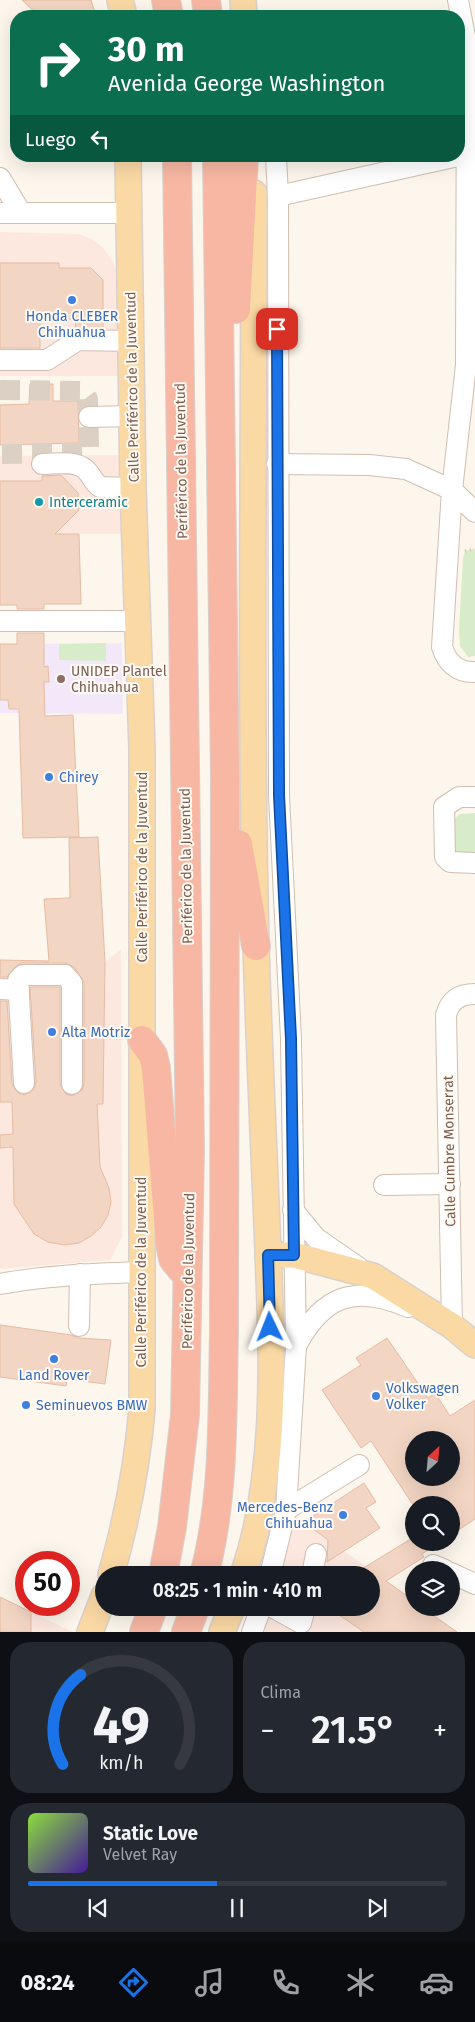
<!DOCTYPE html>
<html lang="es">
<head>
<meta charset="utf-8">
<style>
  body { margin:0; font-family:"Fira Sans",sans-serif; background:#242831; color:#f1f3f6; height:100vh; display:flex; flex-direction:column; font-size:19px; white-space:nowrap }
  * { box-sizing:border-box; margin:0 }
  p { font-size:16px; color:#9ea1a6 }
  .icon { flex:none; width:28px; height:28px; fill:none; stroke:currentColor; stroke-width:2; stroke-linecap:round; stroke-linejoin:round }
  .map { position:relative; height:1632px; overflow:hidden }
  .details { display:flex; flex-direction:column; gap:10px; padding:10px; background:#0d0f14; flex:1 }
  .details>* { flex:none }
  .top-card { position:absolute; left:10px; top:10px; width:455px; height:152px; border-radius:20px; box-shadow:0 5px 20px #0002; background:#0b6e4f; color:#fff; overflow:hidden }
  .needle { width:32px; rotate:26deg }
  .buttons { position:absolute; left:405px; top:1431px; display:grid; gap:10px }
  .buttons a { display:grid; place-items:center; width:55px; height:55px; border-radius:50%; background:#171b24; box-shadow:0 5px 20px #0002; font-size:25px }
  .speed { position:absolute; left:15px; top:1551px; display:flex; gap:10px; font-size:25px; font-weight:700; text-align:center }
  .speed>* { display:grid; place-content:center; width:65px; height:65px; border-radius:50%; background:#171b24; box-shadow:0 5px 20px #0002; line-height:1 }
  .speed .limit { border:8px solid #d22; background:#fff; color:#111 }
  .pin { position:absolute; display:grid; place-items:center; width:42px; height:42px; color:#fff; margin:-21px; border-radius:10px; box-shadow:0 2px 8px #0006 }
  .me { position:absolute; width:55px; margin:-28px; rotate:358deg; stroke-linejoin:round; filter:drop-shadow(0 0 4px #0008) }
  .turn { display:flex; align-items:center; gap:18px; height:105px; padding:0 15px; font-size:22px }
  .turn .icon { width:65px; height:65px; stroke-width:2.5 }
  .turn b { display:block; font-size:35px; line-height:42px }
  .then { display:flex; align-items:center; height:48px; padding:0 15px; background:#0003; gap:10px; font-size:19px }
  .big { font-size:38px; font-weight:600; line-height:1.1 }
  .details .card { flex:1; display:flex; flex-direction:column; justify-content:center; gap:8px; min-width:0; padding:0 18px; border-radius:20px; background:#242831 }
  .details .dial { align-items:center; gap:0 }
  .dial svg { height:130px; overflow:visible; fill:none; stroke:#363941; stroke-width:7; stroke-linecap:round; text-anchor:middle }
  .dial text { fill:#f1f3f6; stroke:none }
  .song { display:flex; align-items:center; gap:15px }
  .cover { width:60px; height:60px; border-radius:8px; background:linear-gradient(135deg,hsl(90 70% 55%),hsl(260 70% 35%)) }
  .played { height:5px; border-radius:2px; background:linear-gradient(90deg,#1a73e8 45%,#363941 45%) }
  .keys { display:flex; justify-content:space-around; direction:ltr }
  .heat { display:flex; justify-content:space-between; align-items:center; font-size:28px; direction:ltr }
  .details .tiles { flex:1; display:grid; gap:10px; grid-template-columns:1fr 1fr }
  .card:last-child { grid-column:span 2 }
  .trip { position:absolute; left:95px; top:1566px; width:285px; height:50px; border-radius:25px; background:#171b24; box-shadow:0 5px 20px #0002; font-weight:600; line-height:50px; text-align:center }
  .menu { display:flex; height:80px; justify-content:space-around; align-items:center; background:#090b0e; color:#9ea1a6 }
  .menu .icon { width:35px; height:35px }
  .menu .active { color:#1a73e8 }
  .menu b { font-size:22px; color:#f1f3f6 }
  .map>svg:first-child { display:block }
</style>
</head>
<body>
<div class="map">
<svg width="475" height="1632" viewBox="0 0 475 1632">
  <rect width="100%" height="100%" fill="#fdf6ec"/>
  <g fill="#fde8e0">
    <polygon points="0,232 79,234 92,239 103,248 112,260 116,271 119,376 0,376"/>
    <polygon points="120,455 121,534 0,534 0,456"/>
    <polygon points="121,949 122,1237 110,1260 0,1269 0,960 105,962"/>
    <polygon points="294,1515 414,1601 414,1608 423,1608 457,1632 259,1632 268,1608 371,1608 371,1575 280,1575"/>
    <polygon points="0,1597 31,1612 73,1632 0,1632"/>
  </g>
  <polygon fill="#f3e8fa" points="122,643 123,714 0,713 0,644"/>
  <g fill="#d8ecc9">
    <polygon points="475,549 475,656 468,657 460,646 459,630 463,558 465,551"/>
    <polygon points="106,643 106,661 59,660 59,644"/>
    <polygon points="475,813 475,859 456,853 452,822 459,814"/>
  </g>
  <g fill="#f3d5c3" stroke="#e6bba3" fill-rule="evenodd">
    <polygon points="22,0 91,0 96,16 39,16"/>
    <polygon points="0,263 59,263 59,268 91,268 103,280 103,329 75,329 76,319 40,319 40,348 0,348"/>
    <polygon points="30,384 53,384 53,401 78,401 79,443 0,445 0,405 29,404"/>
    <polygon points="61,475 78,493 79,510 55,534 79,534 81,604 44,604 44,609 17,609 17,605 0,605 0,481 42,481 42,476"/>
    <polygon points="17,633 44,633 44,667 48,666 49,682 44,682 45,716 73,715 79,837 23,838 19,709 9,709 8,700 0,700 0,644 17,644"/>
    <polygon points="98,837 105,962 103,1104 97,1104 100,1167 109,1188 111,1202 108,1215 101,1227 91,1236 79,1243 64,1245 48,1242 34,1234 14,1204 13,1147 0,1148 0,1135 13,1134 12,1102 0,1102 0,1001 7,1001 12,1084 18,1093 25,1095 34,1089 36,1082 30,987 60,987 60,1084 66,1094 72,1096 82,1090 84,1084 84,982 74,967 65,963 22,963 15,967 7,977 0,977 0,960 49,961 44,899 70,898 69,838"/>
    <polygon points="0,1325 71,1335 78,1338 111,1340 105,1384 67,1379 66,1386 0,1377"/>
    <path d="M387,1338L428,1398L435,1393L450,1416L475,1400V1519L451,1535V1505H413L371,1441L361,1448L322,1390L361,1365L356,1358ZM414,1440H451V1478H414Z"/>
    <polygon points="364,1483 376,1502 366,1508 380,1528 327,1562 328,1540 304,1522"/>
    <polygon points="414,1537 414,1542 439,1542 422,1554 424,1557 386,1581 414,1601 414,1608 423,1608 457,1632 364,1632 329,1608 371,1608 371,1575 352,1575"/>
    <polygon points="0,1597 31,1612 31,1632 0,1632"/>
  </g>
  <g fill="none" stroke-linecap="round" stroke-linejoin="round">
    <polyline stroke="#dcd0c4" stroke-width="20" stroke-dasharray="20 10" stroke-linecap="butt" points="0,390 82,391 88,399 89,448 84,453 0,454"/>
    <g stroke="#d1beb0" stroke-width="22">
      <g id="minor">
        <path d="M458,0L467,47L466,365L452,490L442,647C447,663 458,673 475,672"/>
        <polyline points="0,178 21,213"/>
        <polyline points="278,196 467,154"/>
        <polyline points="0,213 128,213"/>
        <polyline points="0,360 47,360 78,340 131,341"/>
        <polyline points="89,417 133,416"/>
        <path d="M42,464C55,464 74,460 85,469C91,474 93,482 100,487L133,488"/>
        <polyline points="277,464 369,465 406,469 452,490 475,512"/>
        <polyline points="0,621 138,621"/>
        <polyline points="475,797 459,797 444,807 445,857 450,862 475,863"/>
        <polyline points="0,989 19,990"/>
        <polyline points="24,1083 18,980 23,975 65,975 72,983 72,1084"/>
        <polyline points="384,1185 450,1184"/>
        <polyline points="293,1210 316,1238 358,1267"/>
        <path d="M0,1284C47,1275 93,1274 141,1272"/>
        <path d="M441,1321L452,1326L446,1015C450,1000 460,994 475,994"/>
        <polyline points="79,1326 80,1274"/>
        <path d="M296,1346C323,1295 355,1284 408,1307"/>
        <polyline points="286,1510 359,1465"/>
        <polyline points="433,1565 445,1570"/>
        <polyline points="451,1573 475,1584"/>
        <polyline points="270,1575 286,1510 296,1346 291,1039 279,795 278,196 276,156"/>
        <polyline points="312,1575 316,1554"/>
        <polyline points="274,1608 301,1623 305,1608"/>
        <polyline points="252,1632 261,1608"/>
      </g>
    </g>
    <g stroke="#dad1cd" stroke-width="28">
      <g id="major">
        <polyline points="120,0 124,16"/>
        <polyline points="243,0 244,16"/>
        <polyline points="268,1255 294,1255 373,1276 452,1326 475,1345"/>
        <path d="M111,1575C127,1519 137,1468 142,1409V748L133,488L128,156"/>
        <path d="M243,1575C278,1474 272,1356 268,1251C264,1149 259,1047 256,945C250,694 254,444 254,193"/>
        <polyline points="90,1632 104,1596"/>
        <polyline points="222,1632 232,1608"/>
      </g>
    </g>
    <g stroke="#dad1cd" stroke-width="30">
      <g id="highway">
        <polyline points="166,0 169,16"/>
        <polyline points="206,0 208,16"/>
        <polyline points="236,309 244,156"/>
        <polyline points="238,844 256,946"/>
        <polyline points="142,1040 153,1055 156,1068 170,1243 173,1259 182,1270"/>
        <polyline points="163,1575 172,1527 185,1415 190,1149 177,156"/>
        <path d="M204,1575C225,1497 222,1413 224,1333L225,779L217,156"/>
        <polyline points="144,1632 153,1608"/>
        <polyline points="186,1632 195,1608"/>
      </g>
    </g>
    <polyline stroke="#d9b8a5" stroke-width="3" stroke-dasharray="1 4" stroke-linecap="butt" points="465,551 475,549"/>
    <use href="#minor" stroke="#fff" stroke-width="20"/>
    <use href="#major" stroke="#fbd9a5" stroke-width="25"/>
    <use href="#highway" stroke="#f7b7a3" stroke-width="28"/>
  </g>
  <g fill="none" stroke-linecap="round" stroke-linejoin="round">
    <g stroke="#114b97" stroke-width="12">
      <polyline id="route" points="270,1327 268,1255 294,1255 291,1039 279,795 277,329"/>
    </g>
    <use href="#route" stroke="#1a73e8" stroke-width="9"/>
  </g>
  <g fill="#3f7fe0" stroke="#fffaf3" stroke-width="2">
    <circle cx="72" cy="300" r="5"/>
    <circle cx="49" cy="777" r="5"/>
    <circle cx="52" cy="1032" r="5"/>
    <circle cx="54" cy="1359" r="5"/>
    <circle cx="376" cy="1396" r="5"/>
    <circle cx="26" cy="1405" r="5"/>
    <circle cx="343" cy="1515" r="5"/>
  </g>
  <circle fill="#0f9aa8" stroke="#fffaf3" stroke-width="2" cx="39" cy="502" r="5"/>
  <circle fill="#8d6e63" stroke="#fffaf3" stroke-width="2" cx="61" cy="679" r="5"/>
  <g text-anchor="middle" stroke-width="4" stroke-linejoin="round" paint-order="stroke">
    <g font-size="14" fill="#366cbe" stroke="#fffaf3" text-anchor="start">
      <text x="72" y="321" text-anchor="middle">Honda CLEBER<tspan x="72" dy="16">Chihuahua</tspan></text>
      <text x="59" y="782">Chirey</text>
      <text x="62" y="1037">Alta Motriz</text>
      <text x="54" y="1380" text-anchor="middle">Land Rover</text>
      <text x="386" y="1393">Volkswagen<tspan x="386" dy="16">Volker</tspan></text>
      <text x="36" y="1410">Seminuevos BMW</text>
      <text x="333" y="1512" text-anchor="end">Mercedes-Benz<tspan x="333" dy="16">Chihuahua</tspan></text>
    </g>
    <g font-size="14" fill="#7a5c4d" stroke="#fffaf3">
      <text transform="translate(132 387) rotate(-91)" y="5">Calle Periférico de la Juventud</text>
      <text transform="translate(181 461) rotate(-91)" y="5">Periférico de la Juventud</text>
      <text transform="translate(186 866) rotate(-91)" y="5">Periférico de la Juventud</text>
      <text transform="translate(142 867) rotate(-90)" y="5">Calle Periférico de la Juventud</text>
      <text transform="translate(449 1151) rotate(-91)" y="5">Calle Cumbre Monserrat</text>
      <text transform="translate(188 1271) rotate(-89)" y="5">Periférico de la Juventud</text>
      <text transform="translate(141 1272) rotate(-90)" y="5">Calle Periférico de la Juventud</text>
    </g>
    <g font-size="14" fill="#0d838f" stroke="#fffaf3" text-anchor="start">
      <text x="49" y="507">Interceramic</text>
    </g>
    <g font-size="14" fill="#785e54" stroke="#fffaf3" text-anchor="start">
      <text x="71" y="676">UNIDEP Plantel<tspan x="71" dy="16">Chihuahua</tspan></text>
    </g>
  </g>
</svg>
<div class="buttons">
<a><svg class="needle" viewBox="-14 -14 28 28"><path d="M0-13l5 13h-10z" fill="#e53935"/><path d="M0 13l5-13h-10z" fill="#9ea1a6"/></svg></a>
<a><svg class="icon" aria-label="search" viewBox="0 0 24 24"><circle cx="10" cy="10" r="6"/><path d="M15 15l6 6"/></svg></a>
<a><svg class="icon" aria-label="layers" viewBox="0 0 24 24"><path d="M12 4l9 5-9 5-9-5zM3 14l9 5 9-5"/></svg></a>
</div>
<div class="speed"><div class="limit">50</div></div>
<div class="pin" style="left:277px;top:329px;background:#d93025"><svg class="icon" aria-label="arrive" viewBox="0 0 24 24"><path d="M6 21V4h12l-3 4 3 4H6"/></svg></div>
<svg class="me" style="left:270px;top:1327px" viewBox="-20 -20 40 40"><path d="M0-17L14 15 0 8-14 15z" fill="#1a73e8" stroke="#fff" stroke-width="4"/></svg>
<div class="trip">08:25 · 1 min · 410 m</div>
<div class="top-card">
<div class="turn"><svg class="icon" aria-label="right" viewBox="0 0 24 24"><path d="M7 20v-9h11M14 6l5 5-5 5"/></svg><div><b>30 m</b>Avenida George Washington</div></div>
<div class="then">Luego<svg class="icon" aria-label="left" viewBox="0 0 24 24"><path d="M17 20v-9H6M10 6l-5 5 5 5"/></svg></div>
</div>
</div>
<section class="details">
<div class="tiles">
<div class="card dial"><svg viewBox="0 0 100 80">
<path d="M14 69A42 42 0 1 1 86 69"/>
<path d="M14 69A42 42 0 0 1 25 14" stroke="#1a73e8"/>
<text x="50" y="56" font-size="32" font-weight="700">49</text>
<text x="50" y="72" font-size="11">km/h</text>
</svg></div>
<div class="card"><p>Clima</p>
<div class="heat"><a>−</a><b class="big">21.5°</b><a>+</a></div>
</div>
<div class="card">
<div class="song"><i class="cover"></i><div><b>Static Love</b><p>Velvet Ray</p></div></div>
<div class="played"></div>
<div class="keys"><svg class="icon" aria-label="previous" viewBox="0 0 24 24"><path d="M18 5L8 12l10 7zM5 5v14"/></svg><svg class="icon" aria-label="pause" viewBox="0 0 24 24"><path d="M8 5v14M16 5v14"/></svg><svg class="icon" aria-label="next" viewBox="0 0 24 24"><path d="M6 5l10 7-10 7zM19 5v14"/></svg></div>
</div>
</div>
</section>
<nav class="menu">
<b>08:24</b>
<svg class="icon active" aria-label="directions" viewBox="0 0 24 24"><path d="M12 3l9 9-9 9-9-9zM9 14v-3h6M13 9l2 2-2 2"/></svg>
<svg class="icon" aria-label="music" viewBox="0 0 24 24"><path d="M9 18V5l10-2v13"/><circle cx="6" cy="18" r="3"/><circle cx="16" cy="16" r="3"/></svg>
<svg class="icon" aria-label="phone" viewBox="0 0 24 24"><path d="M5 4h4l2 5-3 2q2 4 5 5l2-3 5 2v4C11 20 4 13 5 4z"/></svg>
<svg class="icon" aria-label="climate" viewBox="0 0 24 24"><path d="M12 3v18M4 7l16 10M4 17L20 7"/></svg>
<svg class="icon" aria-label="car" viewBox="0 0 24 24"><path d="M5 17H2v-5l4-1 3-4h7l3 4 3 1v5h-3M9 17h6M6 11h13"/><circle cx="7" cy="17" r="2"/><circle cx="17" cy="17" r="2"/></svg>
</nav>
</body>
</html>
